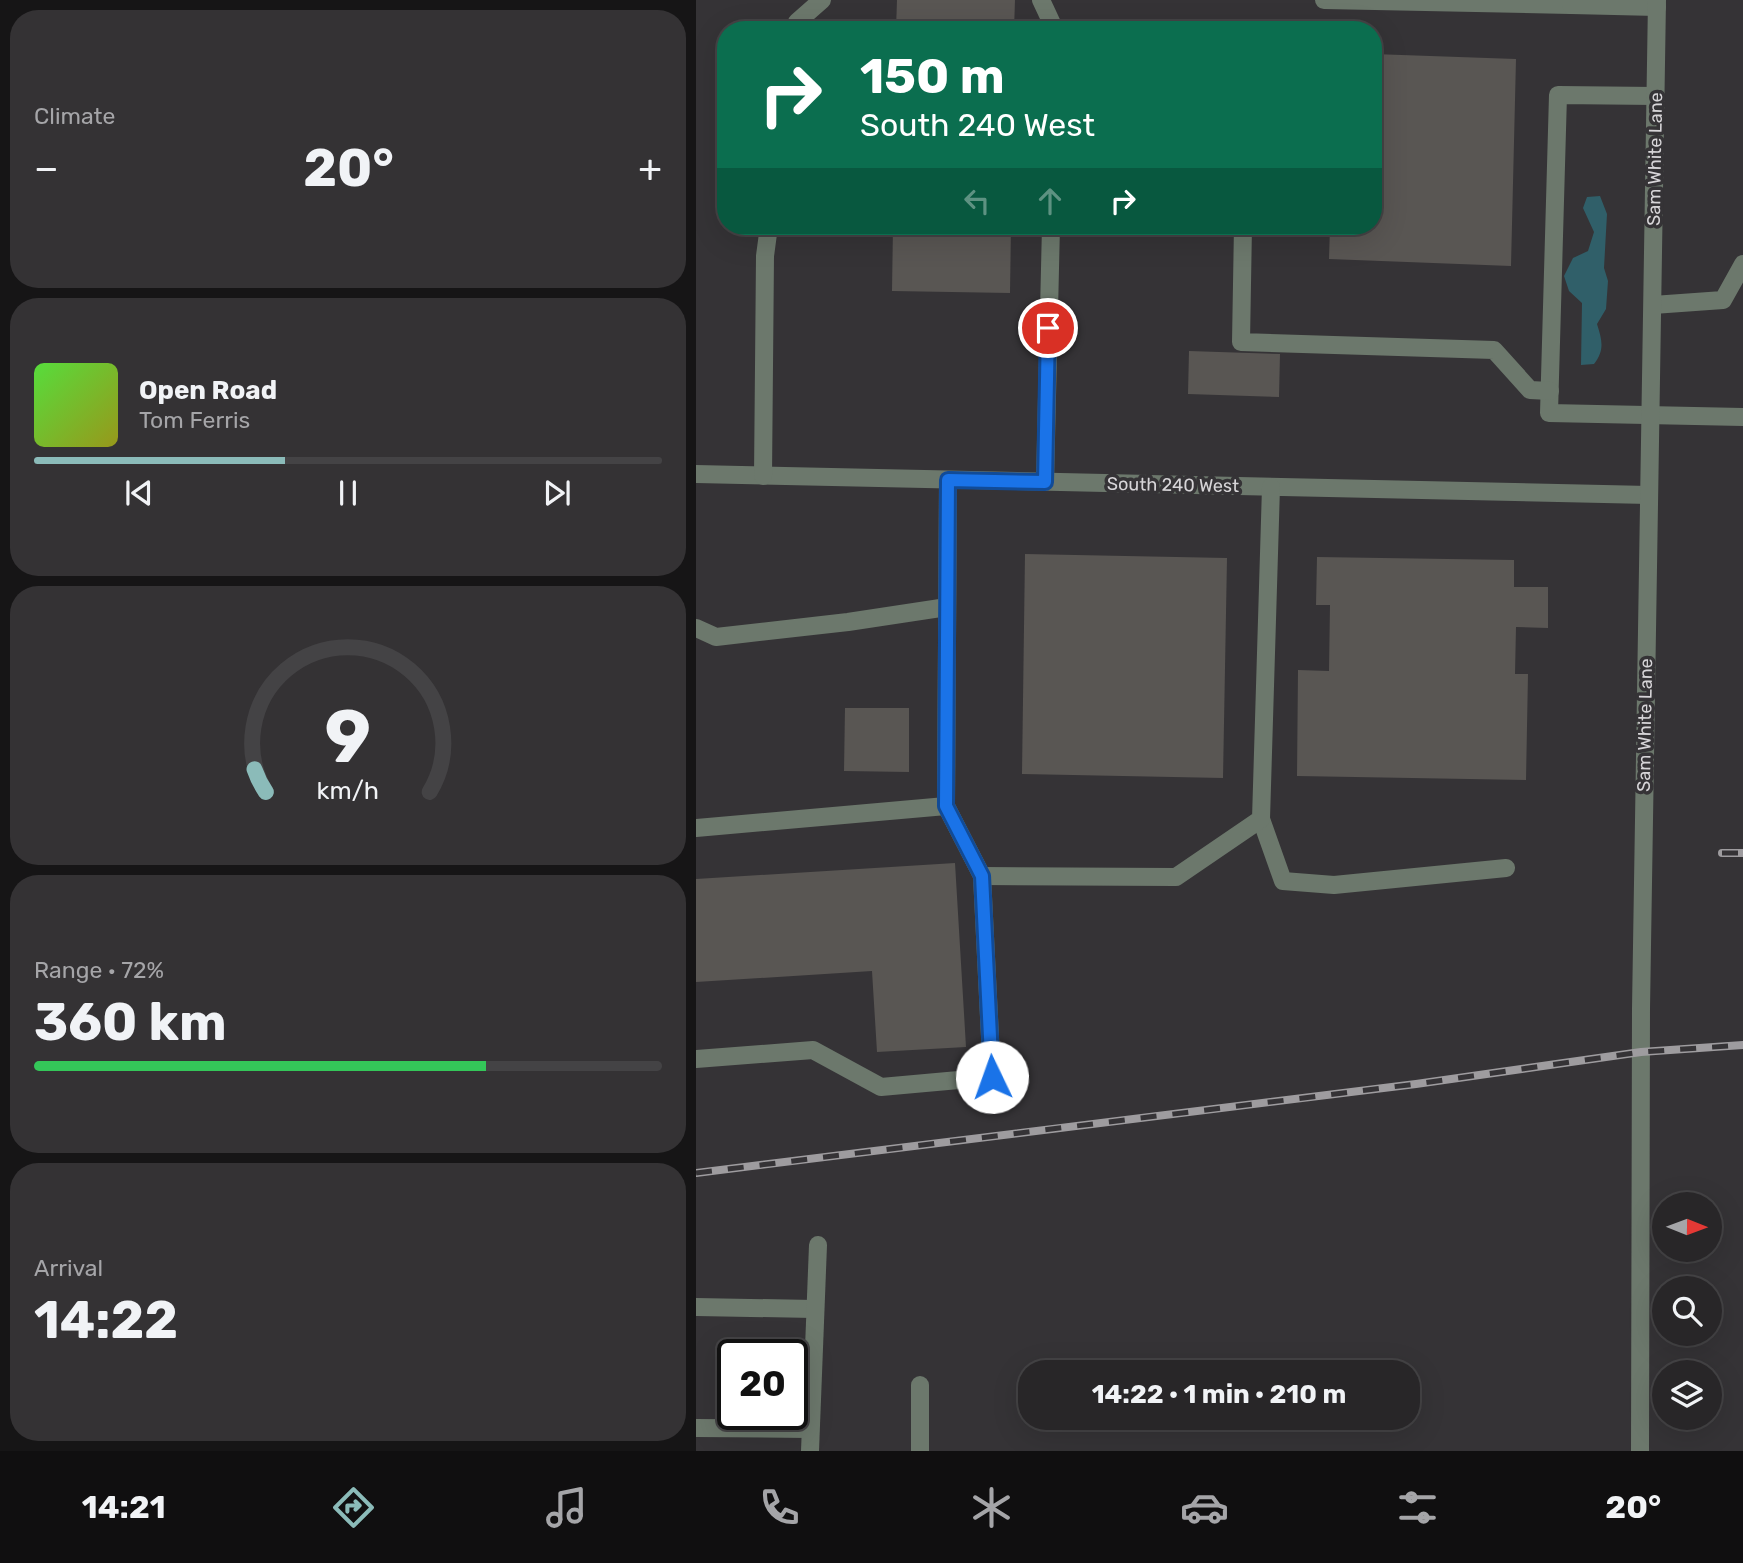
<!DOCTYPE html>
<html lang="en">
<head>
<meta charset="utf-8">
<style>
  body { margin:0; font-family:Rubik,sans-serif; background:#343234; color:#f1f3f6; height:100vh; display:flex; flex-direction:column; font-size:26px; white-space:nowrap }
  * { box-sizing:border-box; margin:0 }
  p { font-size:23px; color:#a5a5a8 }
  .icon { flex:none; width:38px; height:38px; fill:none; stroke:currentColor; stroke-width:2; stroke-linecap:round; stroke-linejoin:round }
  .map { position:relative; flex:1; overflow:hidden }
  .sheet { display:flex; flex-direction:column; gap:10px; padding:10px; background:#161516; width:696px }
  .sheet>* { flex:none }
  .banner { position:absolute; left:21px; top:21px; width:665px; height:214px; border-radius:28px; box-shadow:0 7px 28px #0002,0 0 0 2px #444345; background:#0b6e4f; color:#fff; overflow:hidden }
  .needle { width:46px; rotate:91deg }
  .controls { position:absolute; left:956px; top:1192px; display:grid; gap:14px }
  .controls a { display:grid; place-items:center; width:70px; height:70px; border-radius:50%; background:#282628; box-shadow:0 7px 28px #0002,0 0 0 2px #444345; font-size:35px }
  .speed { position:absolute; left:21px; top:1339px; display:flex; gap:14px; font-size:35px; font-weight:700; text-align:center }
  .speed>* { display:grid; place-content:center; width:91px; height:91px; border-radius:50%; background:#282628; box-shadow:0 7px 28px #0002,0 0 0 2px #444345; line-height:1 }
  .speed .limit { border:4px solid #111; border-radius:10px; background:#fff; color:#111 }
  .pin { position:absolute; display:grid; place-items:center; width:60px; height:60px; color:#fff; margin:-30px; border:4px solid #fff; border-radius:50%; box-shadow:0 2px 7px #0007 }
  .me { position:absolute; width:77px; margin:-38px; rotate:357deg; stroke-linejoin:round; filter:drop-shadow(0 0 5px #0008) }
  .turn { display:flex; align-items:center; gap:24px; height:147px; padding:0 28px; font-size:32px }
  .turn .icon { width:91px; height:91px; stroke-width:2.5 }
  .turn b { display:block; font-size:49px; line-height:60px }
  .lanes { display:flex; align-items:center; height:66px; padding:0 28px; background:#0003; justify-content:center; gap:35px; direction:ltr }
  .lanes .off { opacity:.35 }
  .big { font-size:52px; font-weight:700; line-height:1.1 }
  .sheet .card { flex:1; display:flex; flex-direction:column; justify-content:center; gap:10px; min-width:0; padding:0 24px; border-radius:28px; background:#343234 }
  .sheet .dial { align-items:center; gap:0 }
  .dial svg { height:182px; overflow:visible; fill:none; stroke:#444345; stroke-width:7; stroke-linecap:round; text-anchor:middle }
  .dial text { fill:#f1f3f6; stroke:none }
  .song { display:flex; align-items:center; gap:21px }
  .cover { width:84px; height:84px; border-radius:10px; background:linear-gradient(135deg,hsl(110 70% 55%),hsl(60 70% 35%)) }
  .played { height:7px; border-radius:4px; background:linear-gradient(90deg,#8bbbb9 40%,#444345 40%) }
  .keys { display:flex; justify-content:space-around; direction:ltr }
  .heat { display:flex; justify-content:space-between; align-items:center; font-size:38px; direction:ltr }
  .charge { height:10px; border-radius:5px; background:linear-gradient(90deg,#34c759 72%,#444345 0) }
  .trip { position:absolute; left:322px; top:1360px; width:402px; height:70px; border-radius:28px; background:#282628; box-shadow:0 7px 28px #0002,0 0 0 2px #444345; font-weight:700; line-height:70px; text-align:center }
  .menu { display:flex; height:112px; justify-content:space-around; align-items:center; background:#100f10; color:#a5a5a8 }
  .menu .icon { width:49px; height:49px }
  .menu .active { color:#8bbbb9 }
  .menu b { font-size:32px; color:#f1f3f6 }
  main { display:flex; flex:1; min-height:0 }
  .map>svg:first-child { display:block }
</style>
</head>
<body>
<main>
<section class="sheet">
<div class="card"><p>Climate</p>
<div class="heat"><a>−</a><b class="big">20°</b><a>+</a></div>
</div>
<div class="card">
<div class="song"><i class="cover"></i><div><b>Open Road</b><p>Tom Ferris</p></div></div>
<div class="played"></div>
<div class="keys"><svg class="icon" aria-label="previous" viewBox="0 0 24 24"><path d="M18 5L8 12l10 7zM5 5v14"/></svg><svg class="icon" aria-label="pause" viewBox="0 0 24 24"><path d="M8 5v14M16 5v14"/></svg><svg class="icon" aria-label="next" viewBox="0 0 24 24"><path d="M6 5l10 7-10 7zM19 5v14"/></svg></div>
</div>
<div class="card dial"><svg viewBox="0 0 100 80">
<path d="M14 69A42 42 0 1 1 86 69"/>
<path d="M14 69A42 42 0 0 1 9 59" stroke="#8bbbb9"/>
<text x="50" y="56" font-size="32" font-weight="700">9</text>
<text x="50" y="72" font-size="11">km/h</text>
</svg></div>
<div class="card"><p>Range · 72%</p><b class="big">360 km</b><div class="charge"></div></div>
<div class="card"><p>Arrival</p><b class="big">14:22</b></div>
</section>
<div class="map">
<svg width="1047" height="1451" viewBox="0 0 1047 1451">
  <rect width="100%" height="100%" fill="#353336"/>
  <path fill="#305f69" d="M904,196L911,214L908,268L912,281L910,309L901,324C906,340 909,350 898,364L885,365L886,303L873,291L868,276L877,258L892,251L898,232L887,208L891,197Z"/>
  <g fill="#595653">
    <polygon points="201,0 319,0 318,30 200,30"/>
    <polygon points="677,54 820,59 815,266 633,259 634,226 677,226"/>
    <polygon points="197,226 315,226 314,293 196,291"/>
    <polygon points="493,351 584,354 583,397 492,394"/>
    <polygon points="329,554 531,558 527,778 326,774"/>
    <polygon points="621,557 818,560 818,587 852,587 852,628 820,627 819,674 832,674 830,780 601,776 602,670 633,671 634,605 620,605"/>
    <polygon points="149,708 213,708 213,772 148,771"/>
    <polygon points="259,863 270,1047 181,1052 176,971 0,982 0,879"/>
  </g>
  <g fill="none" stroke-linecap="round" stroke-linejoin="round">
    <g stroke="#6c786c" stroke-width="18">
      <polyline points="345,0 359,30"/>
      <polyline points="628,0 875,5"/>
      <polyline points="875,0 875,5 961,7"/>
      <polyline points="100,30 101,22 126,0"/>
      <polyline points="960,96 862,95 853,413 1047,417"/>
      <polyline points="547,226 545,342 798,350 834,390 854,391"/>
      <polyline points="957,305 1027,300 1047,264"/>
      <polyline points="0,474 953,495"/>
      <polyline points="67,476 69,256 73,226"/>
      <polyline points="349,482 355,226"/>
      <polyline points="0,628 20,637 152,622 251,607"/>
      <polyline points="565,819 587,881 638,885 810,868"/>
      <polyline points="0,828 250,806"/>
      <polyline points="286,876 480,877 565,819 575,487"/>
      <polyline points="0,1059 117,1050 185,1087 296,1077 286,876 250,806 252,480"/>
      <polyline points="0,1307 118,1309"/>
      <polyline points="224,1385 224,1451"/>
      <polyline points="0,1428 114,1429"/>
      <polyline points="114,1451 122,1245"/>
      <polyline points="944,1451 945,1009 961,0"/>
    </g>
    <g stroke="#9e9c9f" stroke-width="8">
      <g id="rail">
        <polyline points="1026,853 1047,853"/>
        <polyline points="0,1173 720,1084 945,1052 1047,1045"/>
      </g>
    </g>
    <use href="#rail" stroke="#353336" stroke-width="5" stroke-dasharray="16" stroke-linecap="butt"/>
  </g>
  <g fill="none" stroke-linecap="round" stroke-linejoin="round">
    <g stroke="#114b97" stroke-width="18">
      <polyline id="route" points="296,1077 286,876 250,806 252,480 349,482 352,328"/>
    </g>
    <use href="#route" stroke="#1a73e8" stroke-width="12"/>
  </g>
  <g text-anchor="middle" stroke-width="7" stroke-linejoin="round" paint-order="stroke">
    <g font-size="18" fill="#d7d5d8" stroke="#353336">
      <text transform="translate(959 159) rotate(-89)" y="6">Sam White Lane</text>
      <text transform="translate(477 485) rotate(1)" y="6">South 240 West</text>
      <text transform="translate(949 725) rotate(-89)" y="6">Sam White Lane</text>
    </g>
  </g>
</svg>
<div class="controls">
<a><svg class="needle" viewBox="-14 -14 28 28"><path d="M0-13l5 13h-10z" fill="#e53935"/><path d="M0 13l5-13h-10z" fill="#a5a5a8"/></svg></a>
<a><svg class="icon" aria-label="search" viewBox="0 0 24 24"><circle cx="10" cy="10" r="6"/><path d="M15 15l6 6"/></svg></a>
<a><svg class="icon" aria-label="layers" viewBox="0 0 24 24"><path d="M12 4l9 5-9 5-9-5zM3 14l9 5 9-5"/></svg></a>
</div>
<div class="speed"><div class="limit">20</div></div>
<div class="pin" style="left:352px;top:328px;background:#d93025"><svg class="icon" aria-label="arrive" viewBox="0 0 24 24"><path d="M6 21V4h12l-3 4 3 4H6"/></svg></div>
<svg class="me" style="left:296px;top:1077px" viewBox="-20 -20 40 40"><circle r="19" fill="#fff"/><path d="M0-13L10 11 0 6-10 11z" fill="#1a73e8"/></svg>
<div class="trip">14:22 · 1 min · 210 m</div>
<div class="banner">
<div class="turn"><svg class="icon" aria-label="right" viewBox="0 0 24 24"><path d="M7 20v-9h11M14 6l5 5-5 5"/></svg><div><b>150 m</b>South 240 West</div></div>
<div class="lanes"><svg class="icon off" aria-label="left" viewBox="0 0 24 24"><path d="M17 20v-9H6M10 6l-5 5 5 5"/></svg><svg class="icon off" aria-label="ahead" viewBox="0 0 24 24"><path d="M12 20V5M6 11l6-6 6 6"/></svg><svg class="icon" aria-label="right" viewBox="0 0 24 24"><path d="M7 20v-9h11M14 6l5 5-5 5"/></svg></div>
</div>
</div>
</main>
<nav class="menu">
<b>14:21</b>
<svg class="icon active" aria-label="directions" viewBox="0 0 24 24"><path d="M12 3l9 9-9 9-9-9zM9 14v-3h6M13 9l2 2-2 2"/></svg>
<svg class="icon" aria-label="music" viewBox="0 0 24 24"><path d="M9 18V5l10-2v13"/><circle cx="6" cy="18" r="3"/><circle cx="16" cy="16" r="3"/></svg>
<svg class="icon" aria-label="phone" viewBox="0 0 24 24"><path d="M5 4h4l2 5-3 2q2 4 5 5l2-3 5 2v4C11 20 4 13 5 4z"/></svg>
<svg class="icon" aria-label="climate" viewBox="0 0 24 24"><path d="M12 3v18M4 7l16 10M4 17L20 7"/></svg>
<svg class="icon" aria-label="car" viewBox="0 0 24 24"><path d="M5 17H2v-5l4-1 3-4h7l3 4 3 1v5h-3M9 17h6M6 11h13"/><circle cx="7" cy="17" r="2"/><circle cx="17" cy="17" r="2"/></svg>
<svg class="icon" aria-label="filters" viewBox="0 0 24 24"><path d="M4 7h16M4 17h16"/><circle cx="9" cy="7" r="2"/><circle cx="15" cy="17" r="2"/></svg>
<b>20°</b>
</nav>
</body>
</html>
